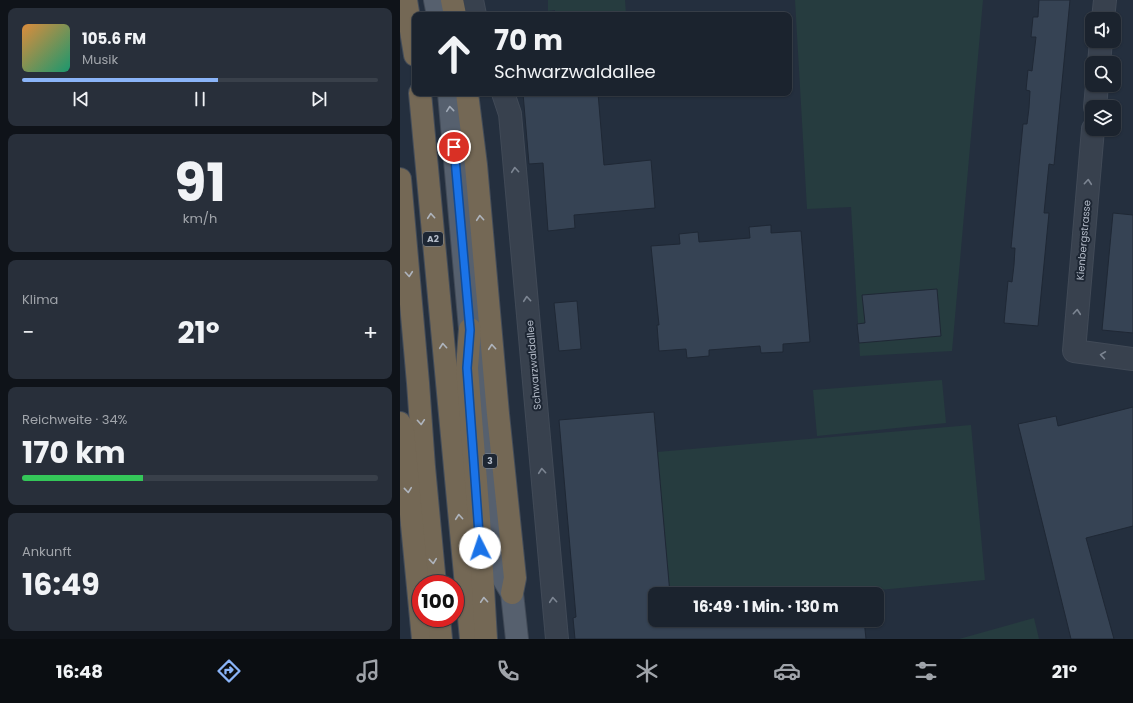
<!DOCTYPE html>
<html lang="de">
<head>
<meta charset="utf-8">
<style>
  body { margin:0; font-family:Poppins,sans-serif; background:#282f3a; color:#f1f3f6; height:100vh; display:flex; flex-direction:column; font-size:15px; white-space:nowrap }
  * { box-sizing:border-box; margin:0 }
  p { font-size:13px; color:#a0a4aa }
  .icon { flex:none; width:22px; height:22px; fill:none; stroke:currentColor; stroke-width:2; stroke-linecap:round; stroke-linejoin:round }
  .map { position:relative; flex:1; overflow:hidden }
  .sheet { display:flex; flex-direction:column; gap:8px; padding:8px; background:#0f1319; width:400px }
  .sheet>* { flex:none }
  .top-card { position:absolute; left:12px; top:12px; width:380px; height:84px; border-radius:8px; box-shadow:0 1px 3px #0004,0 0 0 1px #39404a; background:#1b232e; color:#f1f3f6; overflow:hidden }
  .tools { position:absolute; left:685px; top:12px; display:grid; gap:8px }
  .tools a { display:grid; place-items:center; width:36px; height:36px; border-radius:8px; background:#1b232e; box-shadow:0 1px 3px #0004,0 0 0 1px #39404a; font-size:20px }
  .speed { position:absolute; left:12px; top:575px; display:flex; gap:8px; font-size:20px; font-weight:700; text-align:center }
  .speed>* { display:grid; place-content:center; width:52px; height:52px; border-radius:50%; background:#1b232e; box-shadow:0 1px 3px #0004,0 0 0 1px #39404a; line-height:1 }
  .speed .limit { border:6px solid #d22; background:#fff; color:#111 }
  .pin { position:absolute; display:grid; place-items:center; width:34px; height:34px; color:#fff; margin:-17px; border:2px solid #fff; border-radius:50%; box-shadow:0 1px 4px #0007 }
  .me { position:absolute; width:44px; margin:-22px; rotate:356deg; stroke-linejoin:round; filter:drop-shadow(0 0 3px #0008) }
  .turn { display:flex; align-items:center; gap:14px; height:84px; padding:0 16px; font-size:18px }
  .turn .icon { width:52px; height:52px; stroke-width:2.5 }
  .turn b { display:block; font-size:28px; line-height:34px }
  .big { font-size:30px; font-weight:700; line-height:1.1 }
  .sheet .tile { flex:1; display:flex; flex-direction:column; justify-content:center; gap:6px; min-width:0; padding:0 14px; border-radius:8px; background:#282f3a }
  .sheet .dial { align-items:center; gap:0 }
  .dial b { font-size:52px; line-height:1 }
  .song { display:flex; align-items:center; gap:12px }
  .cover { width:48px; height:48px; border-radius:6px; background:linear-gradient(135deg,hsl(30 70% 55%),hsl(160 70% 35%)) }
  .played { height:4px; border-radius:2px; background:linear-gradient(90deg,#8ab4f8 55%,#39404a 55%) }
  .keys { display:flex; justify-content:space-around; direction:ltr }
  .heat { display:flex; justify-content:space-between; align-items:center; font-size:22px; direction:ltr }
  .charge { height:6px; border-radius:3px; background:linear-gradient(90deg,#34c759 34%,#39404a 0) }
  .trip { position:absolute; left:248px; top:587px; width:236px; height:40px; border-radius:8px; background:#1b232e; box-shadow:0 1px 3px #0004,0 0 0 1px #39404a; font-weight:700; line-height:40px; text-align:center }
  .tab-bar { display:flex; height:64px; justify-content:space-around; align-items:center; background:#0b0e12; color:#a0a4aa }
  .tab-bar .icon { width:28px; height:28px }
  .tab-bar .current { color:#8ab4f8 }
  .tab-bar b { font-size:18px; color:#f1f3f6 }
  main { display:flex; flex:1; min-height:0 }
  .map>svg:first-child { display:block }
</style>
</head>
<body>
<main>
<section class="sheet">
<div class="tile">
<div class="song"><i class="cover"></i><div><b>105.6 FM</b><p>Musik</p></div></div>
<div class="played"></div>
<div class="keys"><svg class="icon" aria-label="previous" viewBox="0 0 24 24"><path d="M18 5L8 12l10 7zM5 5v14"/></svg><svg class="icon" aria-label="pause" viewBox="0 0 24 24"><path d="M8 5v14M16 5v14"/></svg><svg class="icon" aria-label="next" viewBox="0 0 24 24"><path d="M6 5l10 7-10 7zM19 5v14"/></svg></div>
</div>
<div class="tile dial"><b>91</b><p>km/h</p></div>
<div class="tile"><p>Klima</p>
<div class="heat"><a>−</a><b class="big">21°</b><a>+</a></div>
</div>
<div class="tile"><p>Reichweite · 34%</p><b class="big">170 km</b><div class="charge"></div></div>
<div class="tile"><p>Ankunft</p><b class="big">16:49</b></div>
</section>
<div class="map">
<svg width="733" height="639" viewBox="0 0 733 639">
  <rect width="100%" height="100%" fill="#242f3e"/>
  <g fill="#263c3f">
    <polygon points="148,0 225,0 226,15 155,15 155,10 148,11"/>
    <polygon points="395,0 583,0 552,351 460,356 451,207 407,209"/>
    <polygon points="542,380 546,423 417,436 413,390"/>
    <polygon points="571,425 585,580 437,594 270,594 257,452"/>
    <polygon points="634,618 639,639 559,639"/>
  </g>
  <g fill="#364354" stroke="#1f2835">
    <polygon points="639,0 670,0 654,165 649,164 644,213 649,213 638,326 604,323 608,281 612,282 614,265 615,248 611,248 623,124 627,124 629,108 630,91 626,90 628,70 632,71 636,37 631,37 633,17 638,17"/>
    <polygon points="123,93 198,93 204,165 251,160 255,208 174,215 175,228 148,231 143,163 129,164"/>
    <polygon points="713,213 733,215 733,333 702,330"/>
    <polygon points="371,225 371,233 401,231 410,342 383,344 383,352 361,353 360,346 309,350 309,356 287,358 286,349 259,351 257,325 259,325 251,246 280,244 279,234 298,232 299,242 350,238 349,227"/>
    <polygon points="537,289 541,336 459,343 457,324 465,323 462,295"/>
    <polygon points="177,301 181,349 159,351 154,303"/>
    <polygon points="733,407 733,526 686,538 714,639 671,639 618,424 656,416 658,426"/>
    <polygon points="254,412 270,594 255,594 255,620 464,620 466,639 175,639 173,618 176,617 159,420"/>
  </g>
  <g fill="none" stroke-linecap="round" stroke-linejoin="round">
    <g stroke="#414a57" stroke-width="24">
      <g id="minor">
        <polyline points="72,0 75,15"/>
        <polyline points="703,19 705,0"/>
        <polyline points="699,63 701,41"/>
        <polyline points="103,93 110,114 157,639"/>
        <polyline points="695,107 697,85"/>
        <polyline points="693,129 674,351 733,359"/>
      </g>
    </g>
    <g stroke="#414a57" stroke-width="24">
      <g id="major">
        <polyline points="35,0 38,15"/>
        <polyline points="49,93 70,329 80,367 103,578 112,593 117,639"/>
      </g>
    </g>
    <g stroke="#434c59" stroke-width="24">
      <g id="highway">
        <polyline points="6,0 15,55"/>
        <polyline points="52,0 55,15"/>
        <polyline points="20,93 71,639"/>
        <polyline points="67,93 76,165 98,414 115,578 112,593"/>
        <polyline points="0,179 18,383 24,467 35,584"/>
        <polyline points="70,329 67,368 79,519 86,639"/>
        <polyline points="0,423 3,431 23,639"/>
        <polyline points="39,618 41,639"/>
      </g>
    </g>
    <use href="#minor" stroke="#38414e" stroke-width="22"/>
    <use href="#major" stroke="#56606e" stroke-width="22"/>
    <use href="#highway" stroke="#746855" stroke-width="22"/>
  </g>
  <defs><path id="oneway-chevron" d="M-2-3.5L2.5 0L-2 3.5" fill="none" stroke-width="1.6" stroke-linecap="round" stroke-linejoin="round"/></defs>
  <use stroke="#a1aab7" href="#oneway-chevron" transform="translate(50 109) rotate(-96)"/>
  <g stroke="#7c8592">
    <use href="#oneway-chevron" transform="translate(115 170) rotate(-95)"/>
    <use href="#oneway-chevron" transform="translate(688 182) rotate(-85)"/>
    <use href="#oneway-chevron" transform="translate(127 299) rotate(-95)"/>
    <use href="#oneway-chevron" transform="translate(677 312) rotate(-85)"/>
    <use href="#oneway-chevron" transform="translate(703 355) rotate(-172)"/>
    <use href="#oneway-chevron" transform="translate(142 471) rotate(-95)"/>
    <use href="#oneway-chevron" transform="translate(153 600) rotate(-95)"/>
  </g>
  <g stroke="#aeb4bd">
    <use href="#oneway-chevron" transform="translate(31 216) rotate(-95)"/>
    <use href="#oneway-chevron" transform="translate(80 218) rotate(-95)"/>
    <use href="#oneway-chevron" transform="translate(9 274) rotate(85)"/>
    <use href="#oneway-chevron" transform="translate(43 346) rotate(-95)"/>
    <use href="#oneway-chevron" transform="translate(92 347) rotate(-95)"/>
    <use href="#oneway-chevron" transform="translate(21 422) rotate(86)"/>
    <use href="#oneway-chevron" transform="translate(8 490) rotate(84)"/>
    <use href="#oneway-chevron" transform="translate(59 517) rotate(-95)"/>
    <use href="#oneway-chevron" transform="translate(33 561) rotate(84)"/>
    <use href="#oneway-chevron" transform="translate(84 600) rotate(-94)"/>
  </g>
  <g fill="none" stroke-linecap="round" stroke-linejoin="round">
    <g stroke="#114b97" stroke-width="10">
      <polyline id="route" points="54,147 70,330 67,368 80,548"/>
    </g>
    <use href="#route" stroke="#1a73e8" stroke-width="7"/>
  </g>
  <g text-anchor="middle" stroke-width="4" stroke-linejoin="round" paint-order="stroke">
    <g fill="#1d2633" stroke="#878f9c" stroke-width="1">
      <rect x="23" y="232" width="20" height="14" rx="3"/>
      <rect x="83" y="454" width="14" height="14" rx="3"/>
    </g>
    <g font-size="9" font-weight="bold" fill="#b4bcc9">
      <text x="33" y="242">A2</text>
      <text x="90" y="464">3</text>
    </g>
    <g font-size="10" fill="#b4bcc9" stroke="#1d2633">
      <text transform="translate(683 240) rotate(-85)" y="4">Kienbergstrasse</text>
      <text transform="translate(133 365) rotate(-95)" y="4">Schwarzwaldallee</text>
    </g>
  </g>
</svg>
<div class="tools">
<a><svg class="icon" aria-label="sound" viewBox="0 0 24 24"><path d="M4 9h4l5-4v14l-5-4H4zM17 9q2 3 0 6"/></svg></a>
<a><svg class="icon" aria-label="search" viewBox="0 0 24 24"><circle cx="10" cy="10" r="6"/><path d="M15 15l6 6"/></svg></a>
<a><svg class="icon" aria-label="layers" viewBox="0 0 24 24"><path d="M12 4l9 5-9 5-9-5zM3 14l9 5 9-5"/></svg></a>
</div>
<div class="speed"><div class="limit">100</div></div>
<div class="pin" style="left:54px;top:147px;background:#d93025"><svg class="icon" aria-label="arrive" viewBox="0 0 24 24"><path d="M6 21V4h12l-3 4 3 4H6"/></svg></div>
<svg class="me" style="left:80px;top:548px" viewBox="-20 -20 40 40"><circle r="19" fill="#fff"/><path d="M0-13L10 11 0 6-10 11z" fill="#1a73e8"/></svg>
<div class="trip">16:49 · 1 Min. · 130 m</div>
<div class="top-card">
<div class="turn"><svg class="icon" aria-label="ahead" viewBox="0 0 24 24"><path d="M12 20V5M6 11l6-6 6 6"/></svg><div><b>70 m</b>Schwarzwaldallee</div></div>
</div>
</div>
</main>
<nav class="tab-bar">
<b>16:48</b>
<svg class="icon current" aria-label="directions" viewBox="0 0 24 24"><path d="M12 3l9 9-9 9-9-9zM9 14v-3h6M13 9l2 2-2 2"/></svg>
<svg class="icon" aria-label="music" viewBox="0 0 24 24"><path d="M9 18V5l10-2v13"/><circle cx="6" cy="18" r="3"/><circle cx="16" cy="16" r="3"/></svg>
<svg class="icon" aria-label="phone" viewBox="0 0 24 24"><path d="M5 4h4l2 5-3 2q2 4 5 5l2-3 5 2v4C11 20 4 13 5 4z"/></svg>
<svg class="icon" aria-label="climate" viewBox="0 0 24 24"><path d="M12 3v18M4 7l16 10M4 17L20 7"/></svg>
<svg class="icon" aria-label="car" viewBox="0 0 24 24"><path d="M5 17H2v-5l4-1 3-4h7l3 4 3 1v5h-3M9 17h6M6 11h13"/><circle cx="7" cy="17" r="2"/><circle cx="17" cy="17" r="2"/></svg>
<svg class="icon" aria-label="filters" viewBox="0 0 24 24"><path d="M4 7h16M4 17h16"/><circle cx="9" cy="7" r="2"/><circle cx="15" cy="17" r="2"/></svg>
<b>21°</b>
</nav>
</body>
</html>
